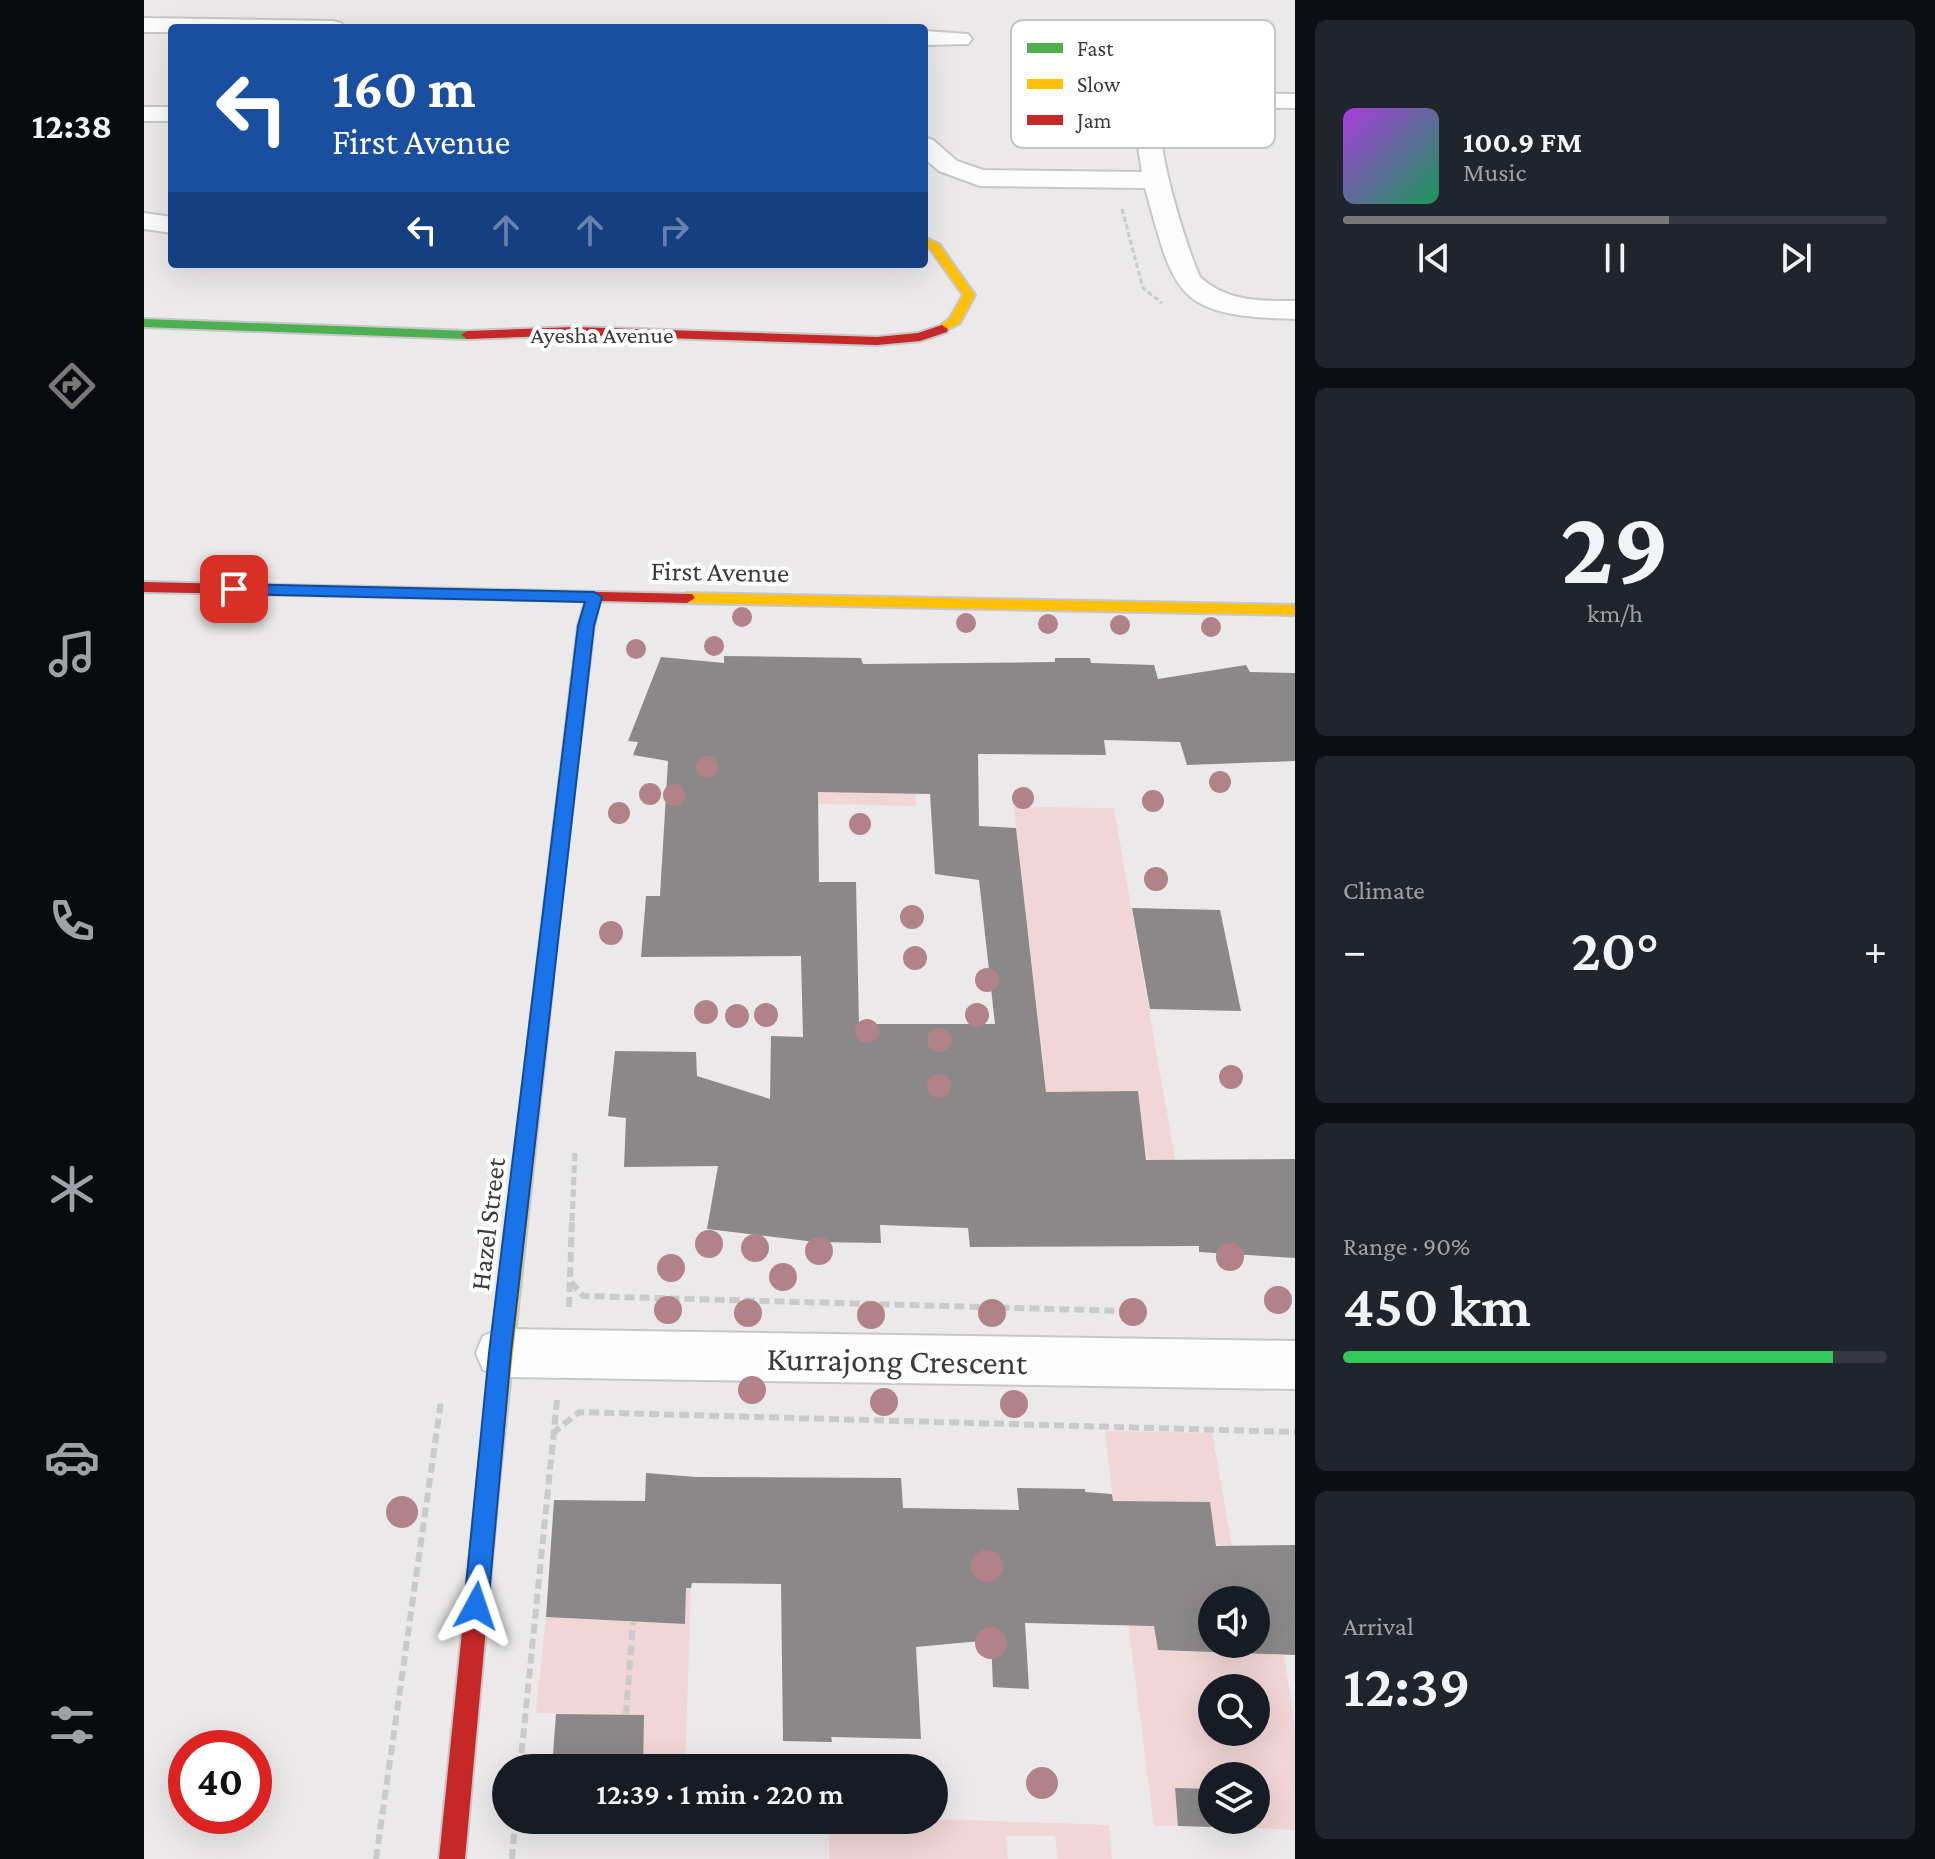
<!DOCTYPE html>
<html lang="en">
<head>
<meta charset="utf-8">
<style>
  body { margin:0; font-family:"Crimson Pro",serif; background:#20242c; color:#f1f3f6; height:100vh; display:flex; flex-direction:column; font-size:30px; white-space:nowrap }
  * { box-sizing:border-box; margin:0 }
  p { font-size:26px; color:#9ea1a6 }
  .icon { flex:none; width:44px; height:44px; fill:none; stroke:currentColor; stroke-width:2; stroke-linecap:round; stroke-linejoin:round }
  .map { position:relative; flex:1; overflow:hidden }
  .sheet { display:flex; flex-direction:column; gap:20px; padding:20px; background:#0d0f14; width:640px }
  .sheet>* { flex:none }
  .top-card { position:absolute; left:24px; top:24px; width:760px; height:244px; border-radius:8px; box-shadow:0 8px 32px #0002; background:#1a4fa0; color:#fff; overflow:hidden }
  .buttons { position:absolute; left:1054px; top:1586px; display:grid; gap:16px }
  .buttons a { display:grid; place-items:center; width:72px; height:72px; border-radius:50%; background:#171b24; box-shadow:0 8px 32px #0002; font-size:40px }
  .speed { position:absolute; left:24px; top:1730px; display:flex; gap:16px; font-size:40px; font-weight:700; text-align:center }
  .speed>* { display:grid; place-content:center; width:104px; height:104px; border-radius:50%; background:#171b24; box-shadow:0 8px 32px #0002; line-height:1 }
  .speed .limit { border:12px solid #d22; background:#fff; color:#111 }
  .pin { position:absolute; display:grid; place-items:center; width:68px; height:68px; color:#fff; margin:-34px; border-radius:16px; box-shadow:0 4px 12px #0006 }
  .me { position:absolute; width:88px; margin:-44px; rotate:5deg; stroke-linejoin:round; filter:drop-shadow(0 0 6px #0008) }
  .turn { display:flex; align-items:center; gap:28px; height:168px; padding:0 32px; font-size:36px }
  .turn .icon { width:104px; height:104px; stroke-width:2.5 }
  .turn b { display:block; font-size:56px; line-height:68px }
  .lanes { display:flex; align-items:center; height:76px; padding:0 32px; background:#0003; justify-content:center; gap:40px; direction:ltr }
  .lanes .off { opacity:.35 }
  .big { font-size:60px; font-weight:600; line-height:1.1 }
  .sheet .card { flex:1; display:flex; flex-direction:column; justify-content:center; gap:12px; min-width:0; padding:0 28px; border-radius:12px; background:#20242c }
  .sheet .dial { align-items:center; gap:0 }
  .dial b { font-size:104px; line-height:1 }
  .song { display:flex; align-items:center; gap:24px }
  .cover { width:96px; height:96px; border-radius:12px; background:linear-gradient(135deg,hsl(280 70% 55%),hsl(150 70% 35%)) }
  .played { height:8px; border-radius:4px; background:linear-gradient(90deg,#797878 60%,#363941 60%) }
  .keys { display:flex; justify-content:space-around; direction:ltr }
  .heat { display:flex; justify-content:space-between; align-items:center; font-size:44px; direction:ltr }
  .charge { height:12px; border-radius:6px; background:linear-gradient(90deg,#34c759 90%,#363941 0) }
  .trip { position:absolute; left:348px; top:1754px; width:456px; height:80px; border-radius:40px; background:#171b24; box-shadow:0 8px 32px #0002; font-weight:600; line-height:80px; text-align:center }
  main { display:flex; flex:1; min-height:0 }
  .dock { display:flex; flex-direction:column; width:144px; justify-content:space-around; align-items:center; background:#090b0e; color:#9ea1a6 }
  .dock .icon { width:56px; height:56px }
  .dock .selected { color:#797878 }
  .dock b { font-size:36px; color:#f1f3f6 }
  .map>svg:first-child { display:block }
</style>
</head>
<body>
<main>
<nav class="dock">
<b>12:38</b>
<svg class="icon selected" aria-label="directions" viewBox="0 0 24 24"><path d="M12 3l9 9-9 9-9-9zM9 14v-3h6M13 9l2 2-2 2"/></svg>
<svg class="icon" aria-label="music" viewBox="0 0 24 24"><path d="M9 18V5l10-2v13"/><circle cx="6" cy="18" r="3"/><circle cx="16" cy="16" r="3"/></svg>
<svg class="icon" aria-label="phone" viewBox="0 0 24 24"><path d="M5 4h4l2 5-3 2q2 4 5 5l2-3 5 2v4C11 20 4 13 5 4z"/></svg>
<svg class="icon" aria-label="climate" viewBox="0 0 24 24"><path d="M12 3v18M4 7l16 10M4 17L20 7"/></svg>
<svg class="icon" aria-label="car" viewBox="0 0 24 24"><path d="M5 17H2v-5l4-1 3-4h7l3 4 3 1v5h-3M9 17h6M6 11h13"/><circle cx="7" cy="17" r="2"/><circle cx="17" cy="17" r="2"/></svg>
<svg class="icon" aria-label="filters" viewBox="0 0 24 24"><path d="M4 7h16M4 17h16"/><circle cx="9" cy="7" r="2"/><circle cx="15" cy="17" r="2"/></svg>
</nav>
<div class="map">
<svg width="1151" height="1859" viewBox="0 0 1151 1859">
  <rect width="100%" height="100%" fill="#ebe9e9"/>
  <g fill="#f2d5d6" fill-rule="evenodd">
    <polygon points="767,732 772,806 674,804 673,792"/>
    <polygon points="870,807 970,808 1036,1188 1009,1188 999,1133 920,1245"/>
    <polygon points="961,1431 1068,1433 1088,1546 1072,1544 1065,1502 994,1501 973,1537"/>
    <polygon points="542,1588 547,1588 541,1766 499,1768 499,1715 392,1713 402,1617 541,1624"/>
    <path d="M984,1622H1010L1014,1650L1140,1655L1151,1726V1830L1091,1827L1090,1820H1112V1776H1068V1789L1031,1788L1034,1826H1010ZM1068,1688H1112V1732H1068Z"/>
    <polygon points="790,1819 965,1825 968,1859 914,1859 911,1836 862,1836 864,1859 685,1859 685,1820"/>
  </g>
  <g fill="#8a8888" fill-rule="evenodd">
    <path d="M580,656L717,658L719,664L911,662V658H946L947,663L1010,665L1014,679L1102,665L1106,672L1151,673V761L1043,765L1036,742L960,740L962,755L834,754L835,826L872,828L902,1092L994,1091L1002,1160L1151,1159V1258L1055,1252V1246L826,1247L824,1228L736,1225L737,1243L671,1242L563,1229L574,1166L480,1167L482,1118L464,1116L471,1051L552,1052L553,1076L626,1099L627,1036L659,1037L657,956L497,957L502,896H516L524,761L489,755L494,742L484,741L517,657L580,663ZM674,792L786,794L791,874L835,880L851,1024H715L712,882H675Z"/>
    <polygon points="988,908 1076,910 1097,1011 1006,1009"/>
    <path d="M502,1473L552,1477L757,1478L759,1508L875,1510L873,1488L941,1489V1492L968,1494L969,1501L1066,1502L1072,1546L1151,1545V1655L1014,1650L1010,1626L881,1623L885,1689L849,1687L847,1640L772,1647L777,1739L687,1737L688,1742L639,1741L637,1584L548,1583L547,1588H542L541,1624L402,1617L410,1500L501,1501ZM1068,1600H1112V1644H1068Z"/>
    <polygon points="412,1714 500,1715 499,1768 408,1768"/>
    <polygon points="1031,1788 1068,1789 1068,1827 1034,1826"/>
  </g>
  <g fill="none" stroke-linecap="round" stroke-linejoin="round">
    <g stroke="#c8c6c6" stroke-width="4">
      <g id="street">
        <polygon points="0,18 189,21 197,23 201,28 28,28 28,32 0,32"/>
        <polygon points="780,31 824,34 828,39 824,44 780,45"/>
        <path d="M1036,93L1151,94V108L1036,107L1019,112C1007,136 1043,249 1056,277C1083,302 1117,301 1151,301V319C1030,316 1031,295 1001,188L836,186L795,171L780,158V137L789,140L813,161L839,170L998,172L990,121L1000,102Z"/>
        <rect x="0" y="107" width="28" height="14"/>
        <polygon points="0,213 28,217 28,233 0,229"/>
        <polygon points="356,1329 1151,1341 1151,1389 356,1377 339,1370 332,1353 339,1336"/>
      </g>
    </g>
    <g stroke="#c8c6c6" stroke-width="4">
      <polygon id="fast" points="0,319 323,331 329,335 323,339 0,327"/>
    </g>
    <g stroke="#c8c6c6" stroke-width="4">
      <g id="slow">
        <polygon points="780,237 795,244 831,295 816,323 798,333 792,329 806,318 819,295 787,250 780,246"/>
        <polygon points="543,593 1151,605 1151,615 543,603 535,598"/>
        <polygon points="400,974 407,977 409,982 355,1484 352,1492 344,1495 336,1492 333,1484 391,982 393,977"/>
      </g>
    </g>
    <g stroke="#c8c6c6" stroke-width="4">
      <g id="jam">
        <polygon points="798,325 804,329 803,332 776,341 733,345 431,335 323,339 317,335 323,331 431,327 733,337 774,333"/>
        <polygon points="0,582 548,594 551,598 543,603 456,601 450,626 407,987 400,990 393,987 391,982 434,626 441,601 0,592"/>
        <polygon points="344,1473 352,1476 355,1484 321,1859 295,1859 333,1484 336,1476"/>
      </g>
    </g>
    <g stroke="#cacaca" stroke-width="3" stroke-dasharray="5 3" stroke-linecap="butt">
      <polyline points="962,149 958,108 968,96 976,93"/>
      <polyline points="978,209 999,288 1018,303"/>
    </g>
    <polyline stroke="#cacaca" stroke-width="5" stroke-dasharray="8 4" stroke-linecap="butt" points="428,1221 431,1153"/>
    <g stroke="#cacaca" stroke-width="6" stroke-dasharray="10 5" stroke-linecap="butt">
      <polyline points="427,1282 439,1296 982,1311"/>
      <polyline points="425,1307 428,1219"/>
      <polyline points="408,1434 435,1412 1151,1432"/>
      <polyline points="482,1715 489,1622"/>
      <polyline points="376,1768 413,1400"/>
      <polyline points="232,1859 297,1401"/>
      <polyline points="368,1859 371,1820"/>
    </g>
    <use href="#street" fill="#fcfcfc" fill-rule="evenodd"/>
    <use href="#fast" fill="#4caf50" fill-rule="evenodd"/>
    <use href="#slow" fill="#ffc107" fill-rule="evenodd"/>
    <use href="#jam" fill="#c62828" fill-rule="evenodd"/>
  </g>
  <g fill="#b18289">
    <circle cx="598" cy="617" r="10"/>
    <circle cx="822" cy="623" r="10"/>
    <circle cx="904" cy="624" r="10"/>
    <circle cx="976" cy="625" r="10"/>
    <circle cx="1067" cy="627" r="10"/>
    <circle cx="570" cy="646" r="10"/>
    <circle cx="492" cy="649" r="10"/>
    <circle cx="563" cy="767" r="11"/>
    <circle cx="1076" cy="782" r="11"/>
    <circle cx="506" cy="794" r="11"/>
    <circle cx="530" cy="795" r="11"/>
    <circle cx="879" cy="798" r="11"/>
    <circle cx="1009" cy="801" r="11"/>
    <circle cx="475" cy="813" r="11"/>
    <circle cx="716" cy="824" r="11"/>
    <circle cx="1012" cy="879" r="12"/>
    <circle cx="768" cy="917" r="12"/>
    <circle cx="467" cy="933" r="12"/>
    <circle cx="771" cy="958" r="12"/>
    <circle cx="843" cy="980" r="12"/>
    <circle cx="562" cy="1012" r="12"/>
    <circle cx="622" cy="1015" r="12"/>
    <circle cx="833" cy="1015" r="12"/>
    <circle cx="593" cy="1016" r="12"/>
    <circle cx="723" cy="1031" r="12"/>
    <circle cx="795" cy="1040" r="12"/>
    <circle cx="1087" cy="1077" r="12"/>
    <circle cx="795" cy="1086" r="12"/>
    <circle cx="565" cy="1244" r="14"/>
    <circle cx="611" cy="1248" r="14"/>
    <circle cx="675" cy="1251" r="14"/>
    <circle cx="1086" cy="1257" r="14"/>
    <circle cx="527" cy="1268" r="14"/>
    <circle cx="639" cy="1277" r="14"/>
    <circle cx="1134" cy="1300" r="14"/>
    <circle cx="524" cy="1310" r="14"/>
    <circle cx="989" cy="1312" r="14"/>
    <circle cx="604" cy="1313" r="14"/>
    <circle cx="848" cy="1313" r="14"/>
    <circle cx="727" cy="1315" r="14"/>
    <circle cx="608" cy="1390" r="14"/>
    <circle cx="740" cy="1402" r="14"/>
    <circle cx="870" cy="1404" r="14"/>
    <circle cx="258" cy="1512" r="16"/>
    <circle cx="843" cy="1566" r="16"/>
    <circle cx="847" cy="1643" r="16"/>
    <circle cx="898" cy="1783" r="16"/>
  </g>
  <polygon fill="#1a73e8" stroke="#114b97" stroke-width="2" points="90,584 450,592 458,597 450,626 367,1353 344,1606 340,1615 332,1618 323,1615 320,1606 345,1353 434,626 441,602 90,594 82,589"/>
  <g text-anchor="middle" stroke-width="8" stroke-linejoin="round" paint-order="stroke">
    <g font-size="24" fill="#3c3b3b" stroke="#fff">
      <text x="458" y="343">Ayesha Avenue</text>
    </g>
    <g font-size="28" fill="#3c3b3b" stroke="#fff">
      <text transform="translate(576 571) rotate(1)" y="10">First Avenue</text>
      <text transform="translate(343 1224) rotate(-83)" y="10">Hazel Street</text>
    </g>
    <g font-size="34" fill="#3c3b3b" stroke="#fff">
      <text transform="translate(753 1360) rotate(1)" y="12">Kurrajong Crescent</text>
    </g>
  </g>
  <rect x="867" y="20" width="264" height="128" rx="12" fill="#fff" stroke="#c4c4c4" stroke-width="2"/>
  <rect x="883" y="43" width="36" height="10" fill="#4caf50"/>
  <rect x="883" y="79" width="36" height="10" fill="#ffc107"/>
  <rect x="883" y="115" width="36" height="10" fill="#c62828"/>
  <g font-size="22" fill="#3c3b3b">
    <text x="933" y="56">Fast</text>
    <text x="933" y="92">Slow</text>
    <text x="933" y="128">Jam</text>
  </g>
</svg>
<div class="buttons">
<a><svg class="icon" aria-label="sound" viewBox="0 0 24 24"><path d="M4 9h4l5-4v14l-5-4H4zM17 9q2 3 0 6"/></svg></a>
<a><svg class="icon" aria-label="search" viewBox="0 0 24 24"><circle cx="10" cy="10" r="6"/><path d="M15 15l6 6"/></svg></a>
<a><svg class="icon" aria-label="layers" viewBox="0 0 24 24"><path d="M12 4l9 5-9 5-9-5zM3 14l9 5 9-5"/></svg></a>
</div>
<div class="speed"><div class="limit">40</div></div>
<div class="pin" style="left:90px;top:589px;background:#d93025"><svg class="icon" aria-label="arrive" viewBox="0 0 24 24"><path d="M6 21V4h12l-3 4 3 4H6"/></svg></div>
<svg class="me" style="left:332px;top:1606px" viewBox="-20 -20 40 40"><path d="M0-17L14 15 0 8-14 15z" fill="#1a73e8" stroke="#fff" stroke-width="4"/></svg>
<div class="trip">12:39 · 1 min · 220 m</div>
<div class="top-card">
<div class="turn"><svg class="icon" aria-label="left" viewBox="0 0 24 24"><path d="M17 20v-9H6M10 6l-5 5 5 5"/></svg><div><b>160 m</b>First Avenue</div></div>
<div class="lanes"><svg class="icon" aria-label="left" viewBox="0 0 24 24"><path d="M17 20v-9H6M10 6l-5 5 5 5"/></svg><svg class="icon off" aria-label="ahead" viewBox="0 0 24 24"><path d="M12 20V5M6 11l6-6 6 6"/></svg><svg class="icon off" aria-label="ahead" viewBox="0 0 24 24"><path d="M12 20V5M6 11l6-6 6 6"/></svg><svg class="icon off" aria-label="right" viewBox="0 0 24 24"><path d="M7 20v-9h11M14 6l5 5-5 5"/></svg></div>
</div>
</div>
<section class="sheet">
<div class="card">
<div class="song"><i class="cover"></i><div><b>100.9 FM</b><p>Music</p></div></div>
<div class="played"></div>
<div class="keys"><svg class="icon" aria-label="previous" viewBox="0 0 24 24"><path d="M18 5L8 12l10 7zM5 5v14"/></svg><svg class="icon" aria-label="pause" viewBox="0 0 24 24"><path d="M8 5v14M16 5v14"/></svg><svg class="icon" aria-label="next" viewBox="0 0 24 24"><path d="M6 5l10 7-10 7zM19 5v14"/></svg></div>
</div>
<div class="card dial"><b>29</b><p>km/h</p></div>
<div class="card"><p>Climate</p>
<div class="heat"><a>−</a><b class="big">20°</b><a>+</a></div>
</div>
<div class="card"><p>Range · 90%</p><b class="big">450 km</b><div class="charge"></div></div>
<div class="card"><p>Arrival</p><b class="big">12:39</b></div>
</section>
</main>
</body>
</html>
